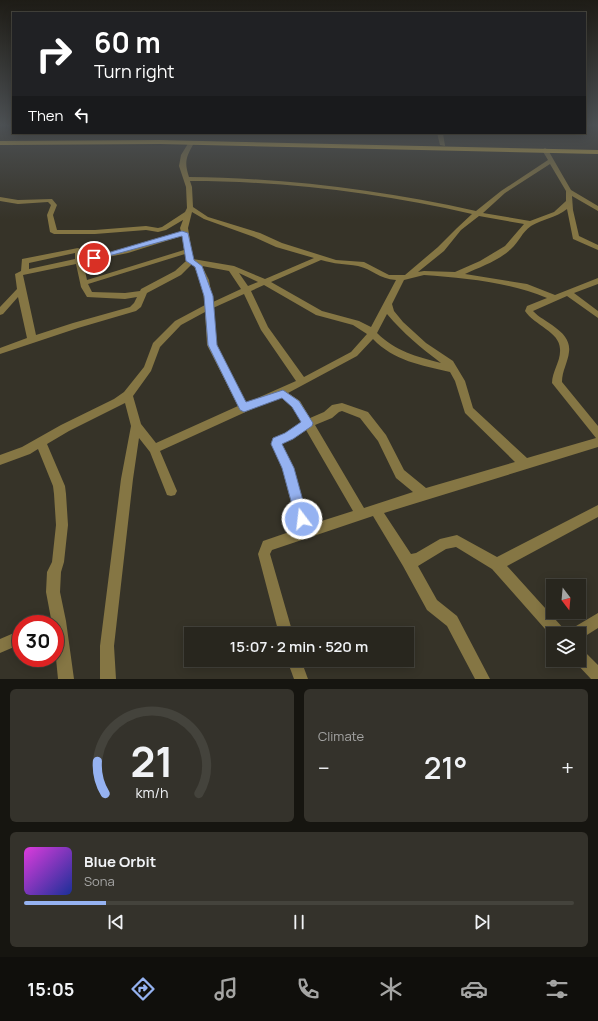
<!DOCTYPE html>
<html lang="en">
<head>
<meta charset="utf-8">
<style>
  body { margin:0; font-family:Manrope,sans-serif; background:#34322b; color:#f1f3f6; height:100vh; display:flex; flex-direction:column; font-size:15px; white-space:nowrap }
  * { box-sizing:border-box; margin:0 }
  p { font-size:13px; color:#a5a5a4 }
  .icon { flex:none; width:22px; height:22px; fill:none; stroke:currentColor; stroke-width:2; stroke-linecap:round; stroke-linejoin:round }
  .map { position:relative; height:679px; overflow:hidden }
  .panel { display:flex; flex-direction:column; gap:10px; padding:10px; background:#161510; flex:1 }
  .panel>* { flex:none }
  .banner { position:absolute; left:12px; top:12px; width:574px; height:122px; border-radius:0px; box-shadow:0 2px 10px #0003,0 0 0 1px #44433c; background:#202124; color:#fff; overflow:hidden }
  .needle { width:26px; rotate:164deg }
  .buttons { position:absolute; left:546px; top:579px; display:grid; gap:8px }
  .buttons a { display:grid; place-items:center; width:40px; height:40px; border-radius:0px; background:#28261e; box-shadow:0 2px 10px #0003,0 0 0 1px #44433c; font-size:20px }
  .speed { position:absolute; left:12px; top:615px; display:flex; gap:8px; font-size:20px; font-weight:700; text-align:center }
  .speed>* { display:grid; place-content:center; width:52px; height:52px; border-radius:50%; background:#28261e; box-shadow:0 2px 10px #0003,0 0 0 1px #44433c; line-height:1 }
  .speed .limit { border:6px solid #d22; background:#fff; color:#111 }
  .pin { position:absolute; display:grid; place-items:center; width:34px; height:34px; color:#fff; margin:-17px; border:2px solid #fff; border-radius:50%; box-shadow:0 1px 4px #0007 }
  .me { position:absolute; width:44px; margin:-22px; rotate:345deg; stroke-linejoin:round; filter:drop-shadow(0 0 3px #0008) }
  .turn { display:flex; align-items:center; gap:14px; height:84px; padding:0 16px; font-size:18px }
  .turn .icon { width:52px; height:52px; stroke-width:2.5 }
  .turn b { display:block; font-size:28px; line-height:34px }
  .then { display:flex; align-items:center; height:38px; padding:0 16px; background:#0003; gap:8px; font-size:15px }
  .big { font-size:30px; font-weight:600; line-height:1.1 }
  .panel .widget { flex:1; display:flex; flex-direction:column; justify-content:center; gap:6px; min-width:0; padding:0 14px; border-radius:6px; background:#34322b }
  .panel .dial { align-items:center; gap:0 }
  .dial svg { height:104px; overflow:visible; fill:none; stroke:#44433c; stroke-width:7; stroke-linecap:round; text-anchor:middle }
  .dial text { fill:#f1f3f6; stroke:none }
  .song { display:flex; align-items:center; gap:12px }
  .cover { width:48px; height:48px; border-radius:6px; background:linear-gradient(135deg,hsl(300 70% 55%),hsl(230 70% 35%)) }
  .played { height:4px; border-radius:2px; background:linear-gradient(90deg,#95b2f1 15%,#44433c 15%) }
  .keys { display:flex; justify-content:space-around; direction:ltr }
  .heat { display:flex; justify-content:space-between; align-items:center; font-size:22px; direction:ltr }
  .panel .tiles { flex:1; display:grid; gap:10px; grid-template-columns:1fr 1fr }
  .widget:last-child { grid-column:span 2 }
  .trip { position:absolute; left:184px; top:627px; width:230px; height:40px; border-radius:0px; background:#28261e; box-shadow:0 2px 10px #0003,0 0 0 1px #44433c; font-weight:600; line-height:40px; text-align:center }
  .tabs { display:flex; height:64px; justify-content:space-around; align-items:center; background:#100f0c; color:#a5a5a4 }
  .tabs .icon { width:28px; height:28px }
  .tabs .on { color:#95b2f1 }
  .tabs b { font-size:18px; color:#f1f3f6 }
  .map>svg:first-child { display:block }
</style>
</head>
<body>
<div class="map">
<svg width="598" height="679" viewBox="0 0 598 679">
  <rect width="100%" height="100%" fill="#363328"/>
  <g fill="none" stroke-linecap="round" stroke-linejoin="round">
    <g fill="#857644" fill-rule="evenodd">
      <polygon points="437,133 443,133 445,146 440,145"/>
      <path d="M191,141L194,143C186,157 184,162 189,177C286,178 382,190 476,211L501,191L548,160L542,150L545,148L548,150L571,190L598,206V211L572,196L573,210L579,236L598,245V250L573,239L567,209C556,218 542,219 531,226C522,232 519,242 511,249C498,261 480,267 465,274L527,284L555,295L598,278V284L574,293L598,311V318L567,296L533,311C544,323 572,331 569,352C568,362 562,371 562,382L598,426V447L384,513L411,554L416,553L440,539L457,535L497,557L598,505V517L507,566L564,629L566,634H553V638L492,569L456,547L446,549L418,566L437,600L457,616L490,679H475L447,626L427,610L403,566L373,516L272,550L270,554L293,634H279L258,554L263,541L298,529L282,468L271,444L273,438L285,433L302,422L292,407L282,398L274,399L160,451L177,491L175,495L171,496L167,495L150,452L139,438L133,479L114,646L116,679H100V646L121,479L131,426L125,403L69,431L47,444L65,486L66,494L68,525L64,562L61,572L60,592L66,621L74,679H58L55,648V624H52L46,592L47,572L52,562L56,525L54,494L53,486L38,449L30,454L0,465V455L22,447L61,425L114,399L124,392L144,367L153,343L175,321L205,305C203,289 200,279 193,264H192L181,275L147,293L141,307L136,311L78,328L0,354V348L27,338L18,297L3,314L0,315V307L17,289L15,274L21,271L22,259L78,248L82,250L83,258L124,249L181,232L180,228L183,220L166,230L158,232L146,230L95,234H54L50,232L47,215L51,205L48,202L18,204L0,201V197L18,200L52,199L57,205L53,215L57,230H95L146,226L158,228L162,227L185,212L187,208L186,187L179,166L181,155L189,142ZM550,164L566,191V201L554,212L530,221L483,213L505,193ZM190,181C285,181 380,193 472,214L457,228L438,247L405,275H389L364,262L336,260L282,243L260,233L208,217L193,207L192,187ZM192,212L204,219L254,237L276,247L314,258L265,279L234,266L193,259L188,228ZM479,216L524,224L505,246L480,261L455,272L424,271L418,272L444,251L461,230ZM182,236L184,250L87,280L83,262L128,253ZM75,253V259L29,269V263ZM185,254L186,261L175,271L141,289L140,291L125,293L92,292L88,284ZM321,260C334,264 345,264 358,266C372,269 379,279 396,280L371,327L359,321L322,311L271,282ZM76,264L81,287L87,297L125,299L137,297L134,303L130,307L73,323L36,335L23,275ZM202,266L229,271L241,289L213,302L209,280ZM239,273L258,282L248,286ZM424,275C465,278 509,282 547,298L527,306L525,311C534,325 560,332 560,349C561,361 552,371 552,383L596,438L527,458L473,408L465,381L453,361L426,343L403,322L394,311L392,304L404,280ZM264,285L316,315L353,325L367,334L351,352L304,377L268,327L251,291ZM244,294L261,330L296,381L246,403L217,345L213,308ZM205,312L207,345L238,406L156,443L141,424L133,396L151,371L160,347L181,325ZM387,314C403,333 421,348 441,363C415,356 397,352 377,333ZM373,339C394,361 421,365 450,372L455,381L465,413L515,462L426,488L404,470L386,435L368,412L342,403L332,405L324,412L310,418L300,401L288,393L357,356ZM342,411L360,418L378,441L396,478L413,492L364,508L315,425L332,418L339,412ZM306,430L353,511L309,525L294,468L282,444L293,439Z"/>
      <polygon points="598,613 598,628 579,640 579,634 569,634 571,629"/>
      <polygon points="21,630 21,644 0,653 0,639"/>
      <polygon points="579,649 584,651 598,665 598,679 591,679 574,661 573,660 579,660"/>
      <polygon points="287,660 301,660 308,679 294,679"/>
    </g>
    <polygon fill="#d7b647" fill-rule="evenodd" points="160,140 598,150 598,154 160,144 0,145 0,141"/>
  </g>
  <linearGradient id="sky" x2="0" y2="1"><stop stop-color="#1e1c16"/><stop offset="0.57" stop-color="#4c5053"/><stop offset="1" stop-color="#4c5053" stop-opacity="0"/></linearGradient>
  <rect width="598" height="219" fill="url(#sky)"/>
  <polygon fill="#95b2f1" stroke="#61749d" points="182,231 188,233 194,260 202,266 213,296 217,345 246,402 283,390 299,401 313,423 312,426 293,439 282,444 294,468 308,519 306,523 302,525 297,523 282,468 271,444 273,438 285,433 301,422 292,407 282,398 244,412 240,410 208,345 204,296 195,267 186,261 182,236 94,260 90,258"/>
</svg>
<div class="buttons">
<a><svg class="needle" viewBox="-14 -14 28 28"><path d="M0-13l5 13h-10z" fill="#e53935"/><path d="M0 13l5-13h-10z" fill="#a5a5a4"/></svg></a>
<a><svg class="icon" aria-label="layers" viewBox="0 0 24 24"><path d="M12 4l9 5-9 5-9-5zM3 14l9 5 9-5"/></svg></a>
</div>
<div class="speed"><div class="limit">30</div></div>
<div class="pin" style="left:94px;top:258px;background:#d93025"><svg class="icon" aria-label="arrive" viewBox="0 0 24 24"><path d="M6 21V4h12l-3 4 3 4H6"/></svg></div>
<svg class="me" style="left:302px;top:519px" viewBox="-20 -20 40 40"><circle r="17" fill="#95b2f1" stroke="#fff" stroke-width="3"/><path d="M0-11L8 9 0 5-8 9z" fill="#fff"/></svg>
<div class="trip">15:07 · 2 min · 520 m</div>
<div class="banner">
<div class="turn"><svg class="icon" aria-label="right" viewBox="0 0 24 24"><path d="M7 20v-9h11M14 6l5 5-5 5"/></svg><div><b>60 m</b>Turn right</div></div>
<div class="then">Then<svg class="icon" aria-label="left" viewBox="0 0 24 24"><path d="M17 20v-9H6M10 6l-5 5 5 5"/></svg></div>
</div>
</div>
<section class="panel">
<div class="tiles">
<div class="widget dial"><svg viewBox="0 0 100 80">
<path d="M14 69A42 42 0 1 1 86 69"/>
<path d="M14 69A42 42 0 0 1 8 44" stroke="#95b2f1"/>
<text x="50" y="56" font-size="32" font-weight="700">21</text>
<text x="50" y="72" font-size="11">km/h</text>
</svg></div>
<div class="widget"><p>Climate</p>
<div class="heat"><a>−</a><b class="big">21°</b><a>+</a></div>
</div>
<div class="widget">
<div class="song"><i class="cover"></i><div><b>Blue Orbit</b><p>Sona</p></div></div>
<div class="played"></div>
<div class="keys"><svg class="icon" aria-label="previous" viewBox="0 0 24 24"><path d="M18 5L8 12l10 7zM5 5v14"/></svg><svg class="icon" aria-label="pause" viewBox="0 0 24 24"><path d="M8 5v14M16 5v14"/></svg><svg class="icon" aria-label="next" viewBox="0 0 24 24"><path d="M6 5l10 7-10 7zM19 5v14"/></svg></div>
</div>
</div>
</section>
<nav class="tabs">
<b>15:05</b>
<svg class="icon on" aria-label="directions" viewBox="0 0 24 24"><path d="M12 3l9 9-9 9-9-9zM9 14v-3h6M13 9l2 2-2 2"/></svg>
<svg class="icon" aria-label="music" viewBox="0 0 24 24"><path d="M9 18V5l10-2v13"/><circle cx="6" cy="18" r="3"/><circle cx="16" cy="16" r="3"/></svg>
<svg class="icon" aria-label="phone" viewBox="0 0 24 24"><path d="M5 4h4l2 5-3 2q2 4 5 5l2-3 5 2v4C11 20 4 13 5 4z"/></svg>
<svg class="icon" aria-label="climate" viewBox="0 0 24 24"><path d="M12 3v18M4 7l16 10M4 17L20 7"/></svg>
<svg class="icon" aria-label="car" viewBox="0 0 24 24"><path d="M5 17H2v-5l4-1 3-4h7l3 4 3 1v5h-3M9 17h6M6 11h13"/><circle cx="7" cy="17" r="2"/><circle cx="17" cy="17" r="2"/></svg>
<svg class="icon" aria-label="filters" viewBox="0 0 24 24"><path d="M4 7h16M4 17h16"/><circle cx="9" cy="7" r="2"/><circle cx="15" cy="17" r="2"/></svg>
</nav>
</body>
</html>
